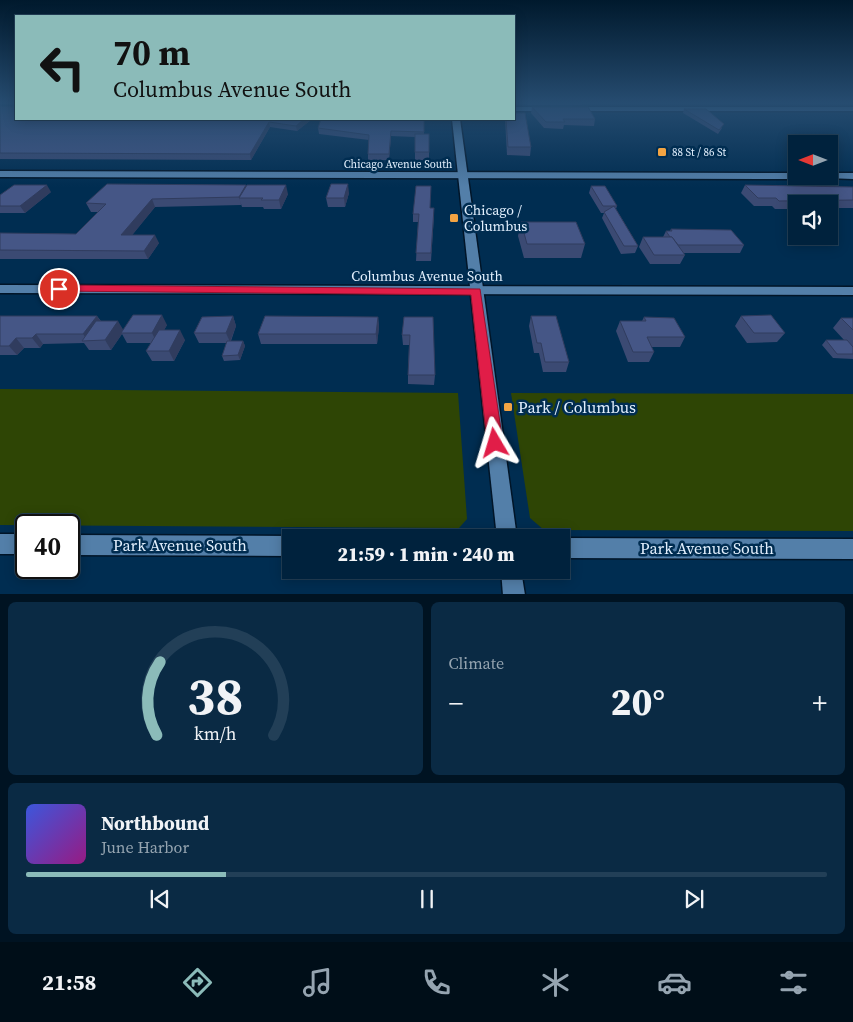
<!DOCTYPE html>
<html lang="en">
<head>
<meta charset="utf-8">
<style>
  body { margin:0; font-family:"Source Serif 4",serif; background:#0a2a44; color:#f1f3f6; height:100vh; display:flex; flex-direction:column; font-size:19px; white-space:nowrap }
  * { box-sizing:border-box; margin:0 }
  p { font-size:16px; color:#95a4b0 }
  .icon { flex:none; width:28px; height:28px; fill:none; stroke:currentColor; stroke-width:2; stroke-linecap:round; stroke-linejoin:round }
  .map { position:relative; height:594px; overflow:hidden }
  .drawer { display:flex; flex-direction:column; gap:8px; padding:8px; background:#001322; flex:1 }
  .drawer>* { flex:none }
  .hud { position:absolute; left:15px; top:15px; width:500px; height:105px; border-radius:0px; box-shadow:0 2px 12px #0003,0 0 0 1px #223f57; background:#8bbbb9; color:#111; overflow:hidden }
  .needle { width:32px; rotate:270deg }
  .tools { position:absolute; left:788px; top:135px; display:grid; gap:10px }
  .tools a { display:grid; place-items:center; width:50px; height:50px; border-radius:0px; background:#00223d; box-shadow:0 2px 12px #0003,0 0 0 1px #223f57; font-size:25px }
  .speed { position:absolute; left:15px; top:514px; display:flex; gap:10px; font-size:25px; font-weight:700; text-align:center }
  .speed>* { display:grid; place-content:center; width:65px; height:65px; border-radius:50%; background:#00223d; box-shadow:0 2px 12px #0003,0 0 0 1px #223f57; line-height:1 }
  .speed .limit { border:2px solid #111; border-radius:8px; background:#fff; color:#111 }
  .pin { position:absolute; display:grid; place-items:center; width:42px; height:42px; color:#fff; margin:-21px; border:2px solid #fff; border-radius:50%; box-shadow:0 1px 5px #0007 }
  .me { position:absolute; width:55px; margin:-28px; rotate:353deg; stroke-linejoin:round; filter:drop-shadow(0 0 4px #0008) }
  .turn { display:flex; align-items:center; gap:18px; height:105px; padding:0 15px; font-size:22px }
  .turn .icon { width:65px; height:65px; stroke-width:2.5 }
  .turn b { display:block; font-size:35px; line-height:42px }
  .big { font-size:38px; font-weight:800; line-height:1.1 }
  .drawer .tile { flex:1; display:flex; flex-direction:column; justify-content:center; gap:8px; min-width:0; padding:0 18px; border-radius:8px; background:#0a2a44 }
  .drawer .dial { align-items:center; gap:0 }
  .dial svg { height:130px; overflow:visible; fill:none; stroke:#223f57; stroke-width:7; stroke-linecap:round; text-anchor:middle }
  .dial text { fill:#f1f3f6; stroke:none }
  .song { display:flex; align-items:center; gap:15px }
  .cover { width:60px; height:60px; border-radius:8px; background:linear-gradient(135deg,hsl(230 70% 55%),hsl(310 70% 35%)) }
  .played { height:5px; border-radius:2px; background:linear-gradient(90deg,#8bbbb9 25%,#223f57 25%) }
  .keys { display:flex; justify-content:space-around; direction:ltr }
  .heat { display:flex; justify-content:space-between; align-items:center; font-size:28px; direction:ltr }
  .drawer .tiles { flex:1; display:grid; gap:8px; grid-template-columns:1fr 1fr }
  .tile:last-child { grid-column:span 2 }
  .trip { position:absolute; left:282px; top:529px; width:288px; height:50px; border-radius:0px; background:#00223d; box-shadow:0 2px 12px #0003,0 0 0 1px #223f57; font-weight:800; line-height:50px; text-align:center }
  .dock { display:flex; height:80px; justify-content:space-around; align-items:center; background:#000e18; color:#95a4b0 }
  .dock .icon { width:35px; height:35px }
  .dock .on { color:#8bbbb9 }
  .dock b { font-size:22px; color:#f1f3f6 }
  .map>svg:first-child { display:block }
</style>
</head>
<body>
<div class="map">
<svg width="853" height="595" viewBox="0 0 853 595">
  <rect width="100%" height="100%" fill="#002d51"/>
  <g fill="#2e4505">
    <polygon points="0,389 458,393 467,519 459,528 0,525"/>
    <polygon points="511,393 853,394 853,531 544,530 530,518"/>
  </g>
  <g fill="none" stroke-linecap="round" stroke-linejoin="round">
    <g stroke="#011528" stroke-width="3">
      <g id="street">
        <polygon points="514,107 549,107 552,109 549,111 514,111"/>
        <polygon points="853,107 853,111 574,111 571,109 574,107"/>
        <polygon points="0,171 796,173 796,176 800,176 796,179 0,177"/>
        <polygon points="829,173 853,173 853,179 826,178 825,176 829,176"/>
        <polygon points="0,285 853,287 853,295 0,293"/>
        <rect x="0" y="534" width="26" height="20"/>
        <polygon points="69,535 291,536 294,538 291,538 291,556 69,555"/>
        <polygon points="561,538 853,539 853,559 561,558"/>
      </g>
    </g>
    <g stroke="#011528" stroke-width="3">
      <g id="secondary">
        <polygon points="452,119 460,119 517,538 497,538"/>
        <polygon points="501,570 521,570 525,595 503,595"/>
      </g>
    </g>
    <use href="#street" fill="#537fa9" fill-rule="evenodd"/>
    <use href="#secondary" fill="#537fa9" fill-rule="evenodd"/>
  </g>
  <g fill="#3b4a73">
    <polygon points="0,103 16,103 16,119 312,119 297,131 270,127 251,160 0,159 0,106 13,107 14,104 0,104"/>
    <polygon points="526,103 583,103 582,105 527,105"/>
    <polygon points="532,107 595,119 594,126 564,125 563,129 544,128 531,113"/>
    <polygon points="684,109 722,128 718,134 683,113"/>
    <polygon points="424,119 424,134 429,152 429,160 415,160 415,137 391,136 389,160 368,160 368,154 369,140 319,134 318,128"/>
    <polygon points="505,119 514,119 531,147 530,156 507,155"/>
    <polygon points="246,185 246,186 288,194 281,209 264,209 263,207 242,207 241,204 241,205 155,207 132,235 159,243 148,259 0,259 0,233 76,234 98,212 91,212 86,203"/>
    <polygon points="745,185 853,187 853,208 829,208 829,204 796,204 796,209 775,209 772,206 754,206 741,193"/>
    <polygon points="591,186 617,206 616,209 638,246 635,253 621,254 602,218 604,213 601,213 589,193"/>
    <polygon points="51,192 25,213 0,213 0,195"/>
    <polygon points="349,193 345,207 328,207 326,198"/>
    <polygon points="430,208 434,215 431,261 416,261 418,222 413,222 413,214"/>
    <polygon points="521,222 585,244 581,258 524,258 518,236"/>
    <polygon points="671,229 744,245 740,253 683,253 685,255 680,264 650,264 639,247 643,237 663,237 666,231 670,231"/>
    <polygon points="0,316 97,316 101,321 123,330 167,325 164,330 185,340 174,361 152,361 146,351 151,343 127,343 122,334 111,350 89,350 84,343 43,344 40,348 24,348 17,355 0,355"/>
    <polygon points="233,316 236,326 231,341 243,341 245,346 240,360 224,361 222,356 227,343 199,343 194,333"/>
    <polygon points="531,316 569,362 566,372 543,372 539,353 534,353 529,326"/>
    <polygon points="741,316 785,333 777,342 747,343 735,326"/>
    <polygon points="378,317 379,327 377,344 261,344 258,334"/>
    <polygon points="404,317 435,375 434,385 408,384 408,375 409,345 403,345 402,335"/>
    <polygon points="644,317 685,337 680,347 651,347 654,352 649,362 628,362 616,331 620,321 642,321"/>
    <polygon points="841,318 853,318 853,346 852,346 853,347 853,359 833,358 822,345 826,340 844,340 833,328"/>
  </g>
  <g fill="#303c5e">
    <polygon points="304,119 312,119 297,131 296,126"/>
    <polygon points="269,122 270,127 251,160 250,154"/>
    <polygon points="391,131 391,136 389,160 389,154"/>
    <polygon points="348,184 349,193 345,207 344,198"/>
    <polygon points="47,185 51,192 25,213 20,206"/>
    <polygon points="246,185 248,193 239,198 241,204 241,205 239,197"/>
    <polygon points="286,185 288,194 281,209 279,200"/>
    <polygon points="152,199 155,207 125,244 121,235"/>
    <polygon points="155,235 159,243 148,259 144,251"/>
    <polygon points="162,315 167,325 157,343 152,333"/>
    <polygon points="97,316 103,325 88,341 83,334"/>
    <polygon points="233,316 236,326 230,342 226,333"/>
    <polygon points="378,317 379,327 377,344 376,334"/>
    <polygon points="118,321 124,331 121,333 122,334 111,350 105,340"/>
    <polygon points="180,330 185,340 174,361 169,351"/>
    <polygon points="36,334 43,344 40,348 32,338"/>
    <polygon points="16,338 24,348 17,355 9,346"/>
    <polygon points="243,341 245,346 240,360 238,355"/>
  </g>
  <g fill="#455686" stroke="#303c5e">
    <polygon points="14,103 16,103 16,119 304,119 296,126 269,122 250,154 0,153 0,106 13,107"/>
    <polygon points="532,107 588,107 595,119 563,119 565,122 546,122"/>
    <polygon points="684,109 706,109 724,124 719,130"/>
    <polygon points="514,113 525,113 531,147 508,147 506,119 514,119"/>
    <polygon points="321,119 424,119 424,132 391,131 389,154 368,154 369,135 318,128"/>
    <rect x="415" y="134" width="14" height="18"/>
    <polygon points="107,184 246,185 239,197 152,199 121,235 155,235 144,251 0,250 0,233 1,233 76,234 106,204 86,203"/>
    <polygon points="331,184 348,184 344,198 326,198"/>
    <polygon points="14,185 47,185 20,206 0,206 0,195"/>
    <polygon points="247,185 286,185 279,200 261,200 263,198 239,198"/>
    <polygon points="745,185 853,187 853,200 779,201 776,198 758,198"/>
    <polygon points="416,186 431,186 430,208 434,208 431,253 416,253 419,214 413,214"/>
    <polygon points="591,186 605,186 617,206 614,206 638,246 624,246 604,212 614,206 603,206"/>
    <polygon points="521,222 576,222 585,244 527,244"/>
    <polygon points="671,229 731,230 744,245 678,245 672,237 670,237 666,231 672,231"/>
    <polygon points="643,237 672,237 685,255 654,255"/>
    <polygon points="133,315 162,315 152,333 121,333"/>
    <polygon points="771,315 785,333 754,333 741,316"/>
    <polygon points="0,316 97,316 83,334 36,334 32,338 16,338 9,346 0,346"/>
    <polygon points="233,316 226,333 194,333 202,317"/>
    <polygon points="265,316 378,317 376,334 258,334"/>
    <polygon points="531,316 556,316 569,362 545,362 541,343 537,343"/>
    <polygon points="404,317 433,317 435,375 408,375 410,335 402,335"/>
    <polygon points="644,317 674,318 685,337 647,337 654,352 633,352 620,321 646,321"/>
    <polygon points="841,318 853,318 853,330"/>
    <polygon points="96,321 118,321 105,340 82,341"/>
    <polygon points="159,330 180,330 169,351 146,351"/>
    <polygon points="826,340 847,340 853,347 853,354 837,354"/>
    <polygon points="227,341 243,341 238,355 222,356"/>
  </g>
  <linearGradient id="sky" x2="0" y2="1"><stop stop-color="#00192d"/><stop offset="0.55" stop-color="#264c70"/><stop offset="1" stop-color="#264c70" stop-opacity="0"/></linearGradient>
  <rect width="853" height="187" fill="url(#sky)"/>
  <polygon fill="#e11d48" stroke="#92132f" points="59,285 480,289 503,443 500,448 495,450 490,448 487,443 471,295 55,291 54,289"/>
  <g fill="#f3a443" stroke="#002d51" stroke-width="2">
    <rect x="657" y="147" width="10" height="10" rx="2.5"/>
    <rect x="449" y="213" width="10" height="10" rx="2.5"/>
    <rect x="503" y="402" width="10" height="10" rx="2.5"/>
  </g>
  <g text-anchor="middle" stroke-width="5" stroke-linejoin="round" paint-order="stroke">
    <g font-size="11" fill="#e1effd" stroke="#002d51" text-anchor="start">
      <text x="672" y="156">88 St / 86 St</text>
    </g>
    <g font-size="11" fill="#e1effd" stroke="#002d51">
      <text x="398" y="168">Chicago Avenue South</text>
    </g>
    <g font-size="14" fill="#e1effd" stroke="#002d51" text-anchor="start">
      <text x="464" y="215">Chicago /<tspan x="464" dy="16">Columbus</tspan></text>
    </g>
    <g font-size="14" fill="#e1effd" stroke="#002d51">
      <text x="427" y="281">Columbus Avenue South</text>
    </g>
    <g font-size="16" fill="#e1effd" stroke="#002d51" text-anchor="start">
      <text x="518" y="413">Park / Columbus</text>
    </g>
    <g font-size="16" fill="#e1effd" stroke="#002d51">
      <text x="180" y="551">Park Avenue South</text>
      <text x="707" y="554">Park Avenue South</text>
    </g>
  </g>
</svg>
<div class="tools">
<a><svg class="needle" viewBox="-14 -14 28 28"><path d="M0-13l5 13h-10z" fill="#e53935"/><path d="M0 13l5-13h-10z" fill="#95a4b0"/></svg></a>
<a><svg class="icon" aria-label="sound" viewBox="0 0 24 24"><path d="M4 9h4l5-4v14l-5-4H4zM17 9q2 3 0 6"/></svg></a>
</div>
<div class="speed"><div class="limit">40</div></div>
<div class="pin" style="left:59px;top:289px;background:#d93025"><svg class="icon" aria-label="arrive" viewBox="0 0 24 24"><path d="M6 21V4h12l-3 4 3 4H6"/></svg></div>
<svg class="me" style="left:495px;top:443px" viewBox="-20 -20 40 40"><path d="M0-17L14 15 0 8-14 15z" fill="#e11d48" stroke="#fff" stroke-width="4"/></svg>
<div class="trip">21:59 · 1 min · 240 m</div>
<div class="hud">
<div class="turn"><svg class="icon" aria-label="left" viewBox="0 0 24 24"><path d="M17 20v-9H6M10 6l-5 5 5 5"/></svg><div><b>70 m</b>Columbus Avenue South</div></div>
</div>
</div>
<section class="drawer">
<div class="tiles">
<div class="tile dial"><svg viewBox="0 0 100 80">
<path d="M14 69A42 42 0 1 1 86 69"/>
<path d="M14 69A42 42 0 0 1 16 24" stroke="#8bbbb9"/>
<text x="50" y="56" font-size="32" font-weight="700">38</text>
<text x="50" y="72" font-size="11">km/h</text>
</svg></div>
<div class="tile"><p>Climate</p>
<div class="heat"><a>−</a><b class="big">20°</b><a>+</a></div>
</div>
<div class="tile">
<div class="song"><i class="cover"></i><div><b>Northbound</b><p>June Harbor</p></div></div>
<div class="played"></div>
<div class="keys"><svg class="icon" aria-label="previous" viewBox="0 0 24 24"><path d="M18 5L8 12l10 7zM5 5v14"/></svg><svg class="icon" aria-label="pause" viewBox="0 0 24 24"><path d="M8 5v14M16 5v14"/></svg><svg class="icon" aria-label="next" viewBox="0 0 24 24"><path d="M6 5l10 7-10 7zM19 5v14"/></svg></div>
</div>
</div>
</section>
<nav class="dock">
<b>21:58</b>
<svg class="icon on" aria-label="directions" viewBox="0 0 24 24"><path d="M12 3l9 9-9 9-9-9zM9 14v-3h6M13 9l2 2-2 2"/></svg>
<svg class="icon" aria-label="music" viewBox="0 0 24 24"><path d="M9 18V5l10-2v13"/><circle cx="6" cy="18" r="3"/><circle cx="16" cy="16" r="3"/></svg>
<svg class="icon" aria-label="phone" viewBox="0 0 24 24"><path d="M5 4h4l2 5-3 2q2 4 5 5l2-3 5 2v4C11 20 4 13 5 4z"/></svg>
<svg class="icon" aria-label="climate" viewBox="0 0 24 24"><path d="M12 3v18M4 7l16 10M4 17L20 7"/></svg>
<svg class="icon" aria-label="car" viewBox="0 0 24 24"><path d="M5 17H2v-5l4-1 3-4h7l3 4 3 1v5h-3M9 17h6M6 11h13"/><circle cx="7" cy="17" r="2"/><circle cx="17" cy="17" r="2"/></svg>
<svg class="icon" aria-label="filters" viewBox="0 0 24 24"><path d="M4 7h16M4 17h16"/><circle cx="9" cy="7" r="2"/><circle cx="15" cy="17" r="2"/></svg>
</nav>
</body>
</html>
